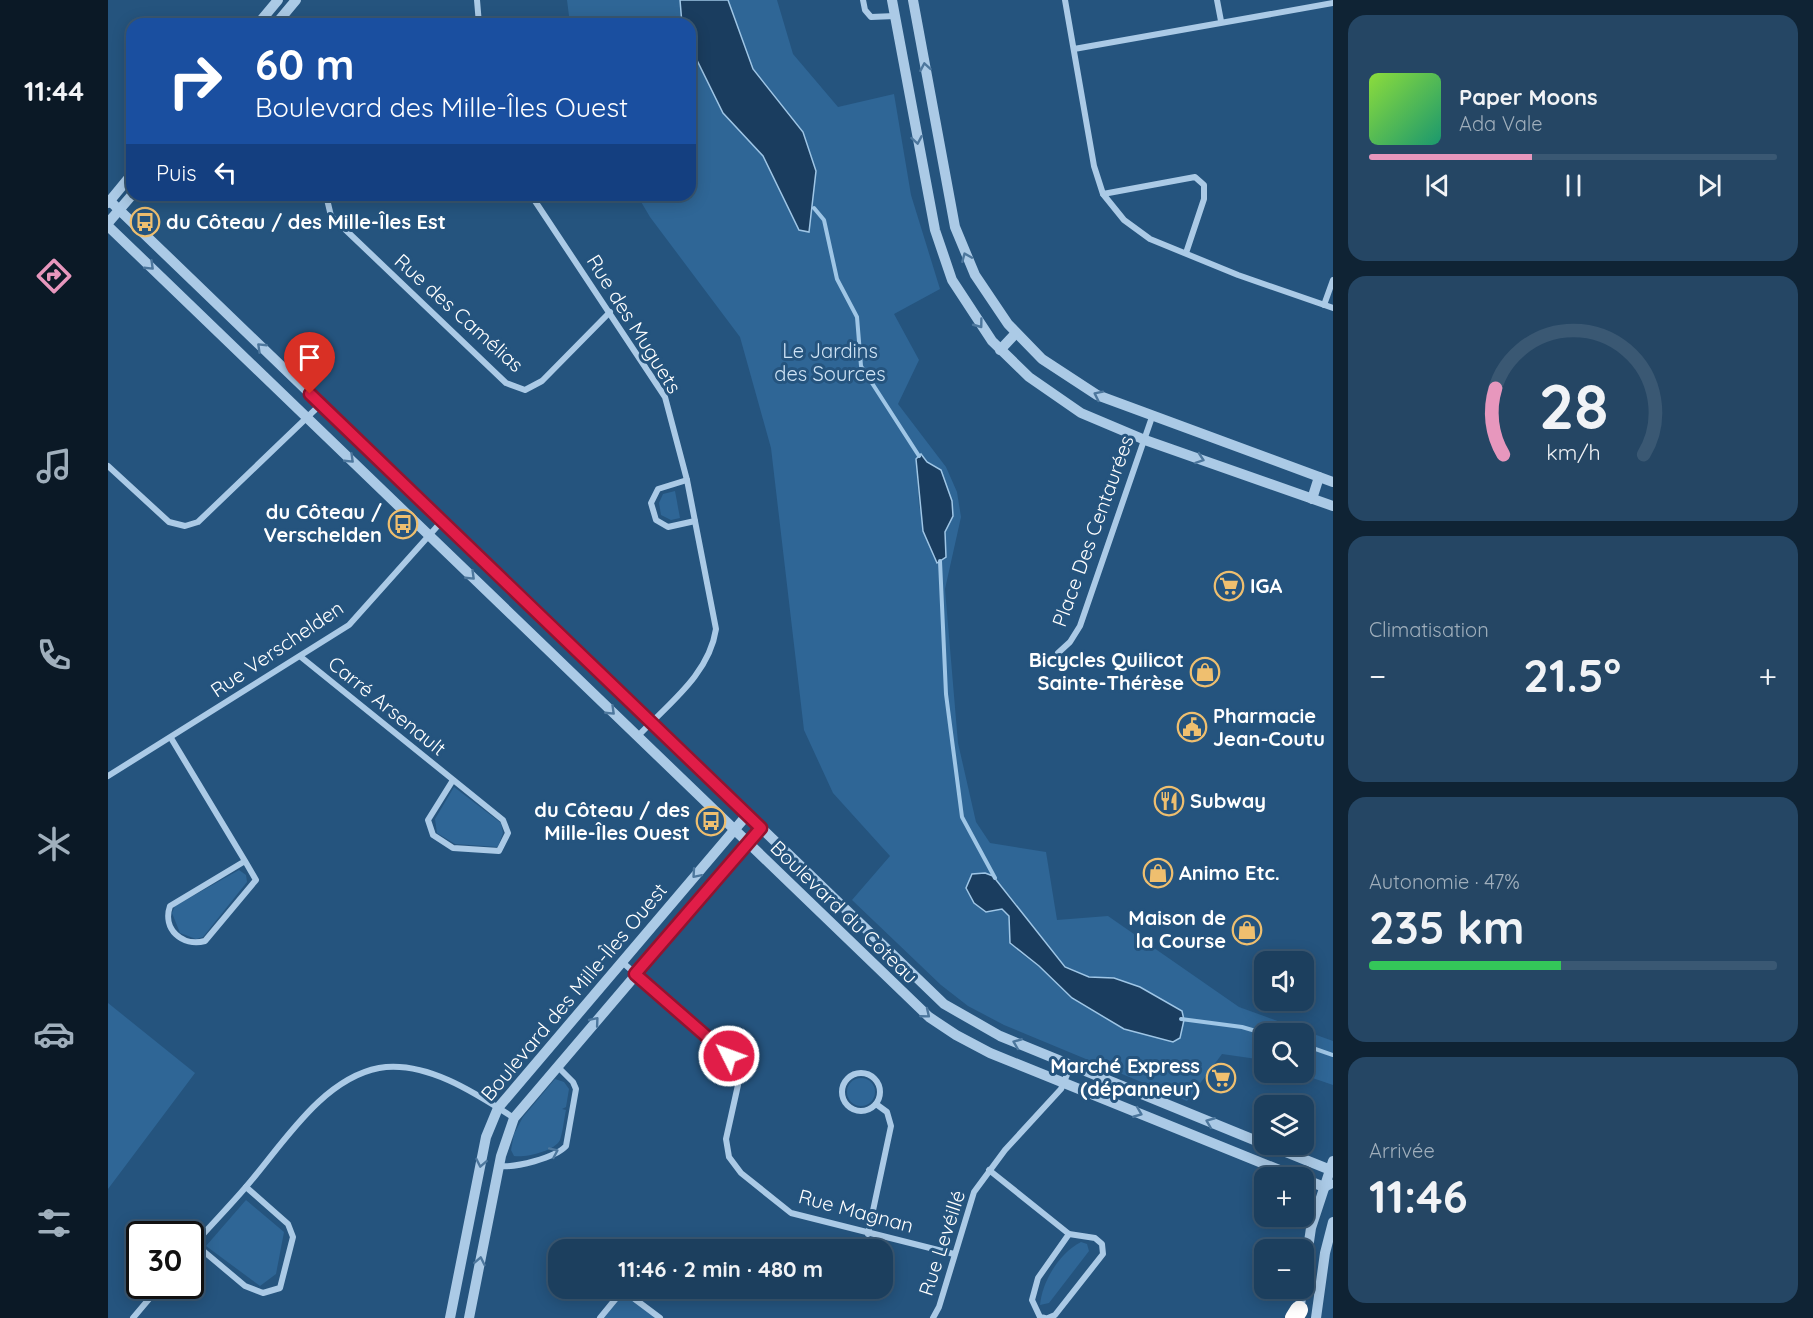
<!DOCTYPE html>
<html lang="fr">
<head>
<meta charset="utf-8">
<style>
  body { margin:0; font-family:Quicksand,sans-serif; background:#254664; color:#f1f3f6; height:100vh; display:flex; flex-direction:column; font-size:22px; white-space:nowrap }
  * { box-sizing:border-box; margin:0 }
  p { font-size:20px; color:#a0afbc }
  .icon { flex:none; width:33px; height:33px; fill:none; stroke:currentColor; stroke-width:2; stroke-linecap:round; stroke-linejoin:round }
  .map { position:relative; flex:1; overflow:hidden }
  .sheet { display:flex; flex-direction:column; gap:15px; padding:15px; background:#0f2334; width:480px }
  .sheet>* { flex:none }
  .hud { position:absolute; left:18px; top:18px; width:570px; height:183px; border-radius:18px; box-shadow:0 3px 15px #0003,0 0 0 2px #3a5873; background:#1a4fa0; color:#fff; overflow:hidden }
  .controls { position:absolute; left:1146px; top:951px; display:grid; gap:12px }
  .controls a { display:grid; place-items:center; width:60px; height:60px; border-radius:12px; background:#1c3f5e; box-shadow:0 3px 15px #0003,0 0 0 2px #3a5873; font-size:30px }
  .speed { position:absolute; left:18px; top:1221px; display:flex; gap:12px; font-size:30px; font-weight:700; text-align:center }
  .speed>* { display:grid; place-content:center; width:78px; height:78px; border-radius:50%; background:#1c3f5e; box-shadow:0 3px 15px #0003,0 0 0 2px #3a5873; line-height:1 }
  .speed .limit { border:3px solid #111; border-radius:9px; background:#fff; color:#111 }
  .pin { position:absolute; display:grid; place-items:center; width:51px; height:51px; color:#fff; margin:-62px -26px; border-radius:50% 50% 50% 0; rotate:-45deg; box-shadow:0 0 6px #0007 }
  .pin .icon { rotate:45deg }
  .me { position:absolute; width:66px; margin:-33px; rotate:312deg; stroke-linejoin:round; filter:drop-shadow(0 0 4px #0008) }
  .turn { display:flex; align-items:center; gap:21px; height:126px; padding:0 30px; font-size:27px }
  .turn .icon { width:78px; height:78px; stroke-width:2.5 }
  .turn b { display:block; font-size:42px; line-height:51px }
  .then { display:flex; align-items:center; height:57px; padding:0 30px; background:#0003; gap:12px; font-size:22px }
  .big { font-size:45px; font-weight:700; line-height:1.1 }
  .sheet .card { flex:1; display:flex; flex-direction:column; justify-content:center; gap:9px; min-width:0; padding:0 21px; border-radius:18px; background:#254664 }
  .sheet .dial { align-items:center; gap:0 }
  .dial svg { height:156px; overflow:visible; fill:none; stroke:#3a5873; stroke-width:7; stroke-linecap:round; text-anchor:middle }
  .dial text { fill:#f1f3f6; stroke:none }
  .song { display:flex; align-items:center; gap:18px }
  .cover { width:72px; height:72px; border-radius:9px; background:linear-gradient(135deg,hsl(90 70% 55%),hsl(160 70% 35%)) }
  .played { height:6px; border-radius:3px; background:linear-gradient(90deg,#e797bd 40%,#3a5873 40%) }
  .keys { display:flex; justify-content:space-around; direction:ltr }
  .heat { display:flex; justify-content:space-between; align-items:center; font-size:33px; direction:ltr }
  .charge { height:9px; border-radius:4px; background:linear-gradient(90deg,#34c759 47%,#3a5873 0) }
  .trip { position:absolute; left:440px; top:1239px; width:345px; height:60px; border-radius:18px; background:#1c3f5e; box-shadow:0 3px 15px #0003,0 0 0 2px #3a5873; font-weight:700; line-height:60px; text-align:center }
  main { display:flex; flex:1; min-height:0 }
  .dock { display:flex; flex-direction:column; width:108px; justify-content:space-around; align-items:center; background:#0b1926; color:#a0afbc }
  .dock .icon { width:42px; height:42px }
  .dock .on { color:#e797bd }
  .dock b { font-size:27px; color:#f1f3f6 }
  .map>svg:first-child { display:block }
</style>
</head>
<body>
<main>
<nav class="dock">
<b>11:44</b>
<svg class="icon on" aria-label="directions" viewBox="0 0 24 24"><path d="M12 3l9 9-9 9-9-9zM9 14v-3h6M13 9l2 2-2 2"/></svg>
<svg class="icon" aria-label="music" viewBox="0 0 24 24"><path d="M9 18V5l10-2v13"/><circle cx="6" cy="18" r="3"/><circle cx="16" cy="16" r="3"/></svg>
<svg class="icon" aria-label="phone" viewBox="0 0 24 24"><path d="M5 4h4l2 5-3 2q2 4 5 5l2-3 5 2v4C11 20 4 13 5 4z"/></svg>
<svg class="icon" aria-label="climate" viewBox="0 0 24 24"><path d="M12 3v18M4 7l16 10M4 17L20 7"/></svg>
<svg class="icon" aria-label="car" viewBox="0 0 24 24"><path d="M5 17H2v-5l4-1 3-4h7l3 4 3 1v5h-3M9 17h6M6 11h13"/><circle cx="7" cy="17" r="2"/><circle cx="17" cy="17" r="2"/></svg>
<svg class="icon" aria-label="filters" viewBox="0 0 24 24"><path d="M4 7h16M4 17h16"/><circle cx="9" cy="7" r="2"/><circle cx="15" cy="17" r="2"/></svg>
</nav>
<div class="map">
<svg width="1225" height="1318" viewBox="0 0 1225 1318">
  <rect width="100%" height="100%" fill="#25547e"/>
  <g fill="#2f6696" fill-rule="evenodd">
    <polygon points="459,0 572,0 574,24 462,24"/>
    <path d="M620,0H669L685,54L730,107L786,94L803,195L832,289L786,314L811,360L790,404L838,467L849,492L853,517L837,589L850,743L868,822L882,843L938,852L949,920L1000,916L1131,1007L1225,1041V1085L1190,1073L1196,1072V1034H1156V1060L1114,1054L1079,1101L896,1025L860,1006L833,985L744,900L782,856L725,793L696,730L663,448L632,337L542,217L529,195H582V46L615,113L655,156L691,230L701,232L708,171L695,132L645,69ZM808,459L833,470L845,516L837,532L838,557L830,563L811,506ZM886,876L957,967L981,977L1006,978L1016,1029L911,952L901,932V916L894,909Z"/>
    <polygon points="567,491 572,518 563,520 553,515 551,503 555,494"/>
    <polygon points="346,787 393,823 395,833 390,847 347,844 329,833 327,819"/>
    <polygon points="131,870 138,875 139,882 95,937 88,939 72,933 64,913 67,906"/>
    <polygon points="0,1003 87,1073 0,1189"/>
    <circle cx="753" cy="1092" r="14"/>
    <path d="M447,1079L456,1082L461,1089L458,1107L454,1109L458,1110C456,1119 455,1131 452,1140C447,1151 417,1158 406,1156L403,1150L406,1134L415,1117Z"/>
    <polygon points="138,1200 176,1232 168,1274 152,1286 98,1246"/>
    <path d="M973,1242L979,1244L981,1251L941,1303L932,1305C934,1282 951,1253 973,1242Z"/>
    <polygon points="519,1296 548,1318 495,1318 511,1298"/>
  </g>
  <g fill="#1a3d5f" stroke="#9fc6e6" stroke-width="1.5">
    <polygon points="572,0 620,0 645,69 695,132 708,171 701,232 691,230 655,156 615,113 582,46 582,24 574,24"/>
    <polygon points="813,454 819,462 833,470 844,501 845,516 837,532 838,557 829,563 815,531 808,459"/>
    <polygon points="877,873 885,876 957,967 981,977 1006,978 1032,987 1074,1011 1076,1020 1072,1038 1065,1042 1016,1029 964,998 931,966 902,943 901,916 894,909 878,912 866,903 858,888 864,874"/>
  </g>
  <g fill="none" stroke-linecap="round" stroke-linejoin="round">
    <g stroke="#9fc6e6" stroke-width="4">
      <polyline points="706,208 716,220 729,279 749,317 753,366 811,456"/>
      <polyline points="832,561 838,694 854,817 887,878"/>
      <polyline points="1073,1019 1134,1027 1158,1034"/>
      <polyline points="1196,1045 1225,1055"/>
    </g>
    <g stroke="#abcae6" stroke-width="6">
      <polyline points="369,0 371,24"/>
      <polyline points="755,0 757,10 763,17 787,16"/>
      <polyline points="957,0 986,166 995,194 1016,220 1042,239 1130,275 1225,308"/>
      <polyline points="1109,0 1113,21"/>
      <polyline points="966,49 1225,3"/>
      <polyline points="995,194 1087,177 1096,185 1096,199 1078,253"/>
      <polyline points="218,195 223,216 398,383 417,390 434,381 502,312"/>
      <path d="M423,195L557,397L579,480L608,629C601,675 560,704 530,736"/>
      <polyline points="1216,305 1225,280"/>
      <polyline points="0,466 61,522 77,526 90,522 213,404"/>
      <polyline points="579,480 550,489 543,503 548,520 560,527 587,521"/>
      <polyline points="950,653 962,642 972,626 1044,417"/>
      <polyline points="193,657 395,820 400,833 391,851 345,848 325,835 320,820 345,780"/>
      <path d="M63,738L137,861L148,880L97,941C74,947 54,929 62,906L137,861"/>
      <polyline points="0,776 241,625 334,521"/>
      <polyline points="513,961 621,1056 629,1070 630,1085 618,1139 621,1157 633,1173 683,1213 846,1254"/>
      <circle cx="753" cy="1092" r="19"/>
      <path d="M391,1166C407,1168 447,1158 458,1146L468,1089L465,1082L449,1066"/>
      <polyline points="881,1170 961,1234 987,1238 994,1244 995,1254 947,1315 940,1318"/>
      <polyline points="760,1234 783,1126 779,1112 768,1104"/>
      <polyline points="87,1244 137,1286 155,1293 172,1288 185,1237 180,1224 138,1187"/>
      <path d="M82,1249C100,1228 119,1209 137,1188C173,1147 213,1079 271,1068C318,1060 369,1094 406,1118"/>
      <polyline points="25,1318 52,1286"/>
      <polyline points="492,1318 510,1296 520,1294 552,1318"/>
      <polyline points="825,1318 831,1307 866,1192 897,1150 953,1089 963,1065"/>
      <polyline points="937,1318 932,1317 924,1300 930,1278 961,1234"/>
    </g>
    <g stroke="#abcae6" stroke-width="10">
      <polyline points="784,0 827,230 844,280 884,341 921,377 973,413 1037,440 1225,506"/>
      <polyline points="805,0 847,227 867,275 900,324 934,359 989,395 1225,482"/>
      <polyline points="150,24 170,0"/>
      <polyline points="168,24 188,0"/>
      <polyline points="2,201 836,1004 892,1036 1156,1144"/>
      <polyline points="0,203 24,174"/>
      <polyline points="0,223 24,195"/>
      <polyline points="0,226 821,1017 848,1035 882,1053 1191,1178"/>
      <polyline points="892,350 908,333"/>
      <polyline points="1204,499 1211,477"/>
      <polyline points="1158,1144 1225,1171"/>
      <polyline points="1196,1179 1216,1187 1222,1184"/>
      <polyline points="1196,1276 1203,1228 1225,1161"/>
      <polyline points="1191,1315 1194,1288"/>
      <polyline points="342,1318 378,1137 390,1108 639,815"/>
      <polyline points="361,1318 393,1156 406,1118 653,828"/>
      <polyline points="1208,1318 1217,1253 1225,1222"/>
    </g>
    <polyline stroke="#fff" stroke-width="18" points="1186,1318 1191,1310"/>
  </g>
  <defs><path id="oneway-chevron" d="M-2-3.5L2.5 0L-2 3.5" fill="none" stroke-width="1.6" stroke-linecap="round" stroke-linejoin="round" transform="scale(1.5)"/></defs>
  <g stroke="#4d779d">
    <use href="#oneway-chevron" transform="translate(817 67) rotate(-100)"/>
    <use href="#oneway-chevron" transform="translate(809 140) rotate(80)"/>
    <use href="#oneway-chevron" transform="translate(858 257) rotate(-113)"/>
    <use href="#oneway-chevron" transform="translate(42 266) rotate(44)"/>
    <use href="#oneway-chevron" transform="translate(871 324) rotate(53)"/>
    <use href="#oneway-chevron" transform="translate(153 347) rotate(-136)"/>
    <use href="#oneway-chevron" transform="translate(990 395) rotate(-154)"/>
    <use href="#oneway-chevron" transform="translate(242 459) rotate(44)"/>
    <use href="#oneway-chevron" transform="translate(1092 459) rotate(19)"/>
    <use href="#oneway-chevron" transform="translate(363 576) rotate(44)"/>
    <use href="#oneway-chevron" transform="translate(503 711) rotate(44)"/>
    <use href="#oneway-chevron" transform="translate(588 874) rotate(131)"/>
    <use href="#oneway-chevron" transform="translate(818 1014) rotate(39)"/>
    <use href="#oneway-chevron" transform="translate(487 1021) rotate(-50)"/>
    <use href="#oneway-chevron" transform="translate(909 1043) rotate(-158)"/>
    <use href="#oneway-chevron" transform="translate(1030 1113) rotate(22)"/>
    <use href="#oneway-chevron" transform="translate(1102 1122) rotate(-158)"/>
    <use href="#oneway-chevron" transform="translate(446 1152) rotate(-24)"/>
    <use href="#oneway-chevron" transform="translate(373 1163) rotate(101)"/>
    <use href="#oneway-chevron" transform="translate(372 1261) rotate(-79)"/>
  </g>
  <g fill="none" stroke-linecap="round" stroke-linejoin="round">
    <g stroke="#92132f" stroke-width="15">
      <polyline id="route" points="202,394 653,828 527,974 621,1056"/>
    </g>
    <use href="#route" stroke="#e11d48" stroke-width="10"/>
  </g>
  <defs>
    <g id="bus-ring" transform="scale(1.5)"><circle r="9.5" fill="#25547e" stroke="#efbf6f" stroke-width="1.5"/><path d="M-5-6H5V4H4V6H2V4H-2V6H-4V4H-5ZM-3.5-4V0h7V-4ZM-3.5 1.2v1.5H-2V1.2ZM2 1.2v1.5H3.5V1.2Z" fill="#efbf6f"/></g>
    <g id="supermarket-ring" transform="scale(1.5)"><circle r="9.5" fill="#25547e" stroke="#efbf6f" stroke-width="1.5"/><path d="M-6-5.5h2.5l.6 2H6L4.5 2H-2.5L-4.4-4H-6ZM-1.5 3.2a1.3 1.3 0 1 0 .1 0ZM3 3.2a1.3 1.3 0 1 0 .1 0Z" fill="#efbf6f"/></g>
    <g id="shop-ring" transform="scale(1.5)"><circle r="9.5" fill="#25547e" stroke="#efbf6f" stroke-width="1.5"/><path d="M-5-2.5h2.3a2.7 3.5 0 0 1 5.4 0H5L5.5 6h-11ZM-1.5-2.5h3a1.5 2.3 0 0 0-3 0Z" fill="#efbf6f"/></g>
    <g id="civic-ring" transform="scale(1.5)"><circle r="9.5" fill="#25547e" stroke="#efbf6f" stroke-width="1.5"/><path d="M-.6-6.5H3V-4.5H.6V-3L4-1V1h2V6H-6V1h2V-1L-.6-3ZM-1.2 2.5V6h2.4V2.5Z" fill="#efbf6f"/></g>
    <g id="restaurant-ring" transform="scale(1.5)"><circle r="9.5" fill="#25547e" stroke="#efbf6f" stroke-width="1.5"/><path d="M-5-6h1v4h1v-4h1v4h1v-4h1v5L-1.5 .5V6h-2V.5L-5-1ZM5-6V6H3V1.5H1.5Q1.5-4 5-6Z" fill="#efbf6f"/></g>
  </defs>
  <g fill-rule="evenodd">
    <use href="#bus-ring" x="37" y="222"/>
    <use href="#bus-ring" x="295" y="524"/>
    <use href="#supermarket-ring" x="1121" y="586"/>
    <use href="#shop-ring" x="1097" y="672"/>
    <use href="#civic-ring" x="1084" y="727"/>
    <use href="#restaurant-ring" x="1061" y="801"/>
    <use href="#bus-ring" x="603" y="821"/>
    <use href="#shop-ring" x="1050" y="873"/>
    <use href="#shop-ring" x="1139" y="930"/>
    <use href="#supermarket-ring" x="1113" y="1078"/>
  </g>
  <g text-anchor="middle" stroke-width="6" stroke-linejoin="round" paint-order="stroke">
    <g font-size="20" font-weight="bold" fill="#fff" stroke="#25547e" text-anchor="start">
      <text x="58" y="229">du Côteau / des Mille-Îles Est</text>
      <text x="274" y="519" text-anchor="end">du Côteau /<tspan x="274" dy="23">Verschelden</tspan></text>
      <text x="1142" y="593">IGA</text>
      <text x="1076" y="667" text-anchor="end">Bicycles Quilicot<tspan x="1076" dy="23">Sainte-Thérèse</tspan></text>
      <text x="1105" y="723">Pharmacie<tspan x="1105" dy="23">Jean-Coutu</tspan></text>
      <text x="1082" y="808">Subway</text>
      <text x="582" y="817" text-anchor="end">du Côteau / des<tspan x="582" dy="23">Mille-Îles Ouest</tspan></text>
      <text x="1071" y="880">Animo Etc.</text>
      <text x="1118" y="925" text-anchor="end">Maison de<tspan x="1118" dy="23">la Course</tspan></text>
      <text x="1092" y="1073" text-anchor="end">Marché Express<tspan x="1092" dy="23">(dépanneur)</tspan></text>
    </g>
    <g font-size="20" fill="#fff" stroke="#25547e">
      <text transform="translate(351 313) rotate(42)" y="7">Rue des Camélias</text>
      <text transform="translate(526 324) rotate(58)" y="7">Rue des Muguets</text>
      <text transform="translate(985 531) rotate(-70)" y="7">Place Des Centaurées</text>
      <text transform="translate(169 649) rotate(-34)" y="7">Rue Verschelden</text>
      <text transform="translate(279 706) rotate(39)" y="7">Carré Arsenault</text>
      <text transform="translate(736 912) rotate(44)" y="7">Boulevard du Coteau</text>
      <text transform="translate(466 992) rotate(-50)" y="7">Boulevard des Mille-Îles Ouest</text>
      <text transform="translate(748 1211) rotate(15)" y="7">Rue Magnan</text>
      <text transform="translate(834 1243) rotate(-72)" y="7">Rue Levéillé</text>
    </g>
    <g font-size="20" fill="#cee3f5" stroke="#25547e">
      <text x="722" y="358">Le Jardins<tspan x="722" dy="23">des Sources</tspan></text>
    </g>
  </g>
</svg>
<div class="controls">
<a><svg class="icon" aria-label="sound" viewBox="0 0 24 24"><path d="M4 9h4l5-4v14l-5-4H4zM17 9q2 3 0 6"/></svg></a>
<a><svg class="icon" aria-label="search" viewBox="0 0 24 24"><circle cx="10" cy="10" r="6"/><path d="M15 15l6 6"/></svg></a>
<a><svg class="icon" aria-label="layers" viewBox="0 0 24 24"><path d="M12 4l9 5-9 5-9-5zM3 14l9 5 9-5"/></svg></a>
<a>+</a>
<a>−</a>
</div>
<div class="speed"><div class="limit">30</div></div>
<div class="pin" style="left:202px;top:394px;background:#d93025"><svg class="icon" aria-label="arrive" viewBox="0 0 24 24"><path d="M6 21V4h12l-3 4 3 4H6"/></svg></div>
<svg class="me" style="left:621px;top:1056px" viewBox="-20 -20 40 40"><circle r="17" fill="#e11d48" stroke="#fff" stroke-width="3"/><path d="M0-11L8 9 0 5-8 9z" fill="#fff"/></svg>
<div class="trip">11:46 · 2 min · 480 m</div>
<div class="hud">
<div class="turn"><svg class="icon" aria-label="right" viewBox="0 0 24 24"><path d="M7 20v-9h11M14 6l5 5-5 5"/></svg><div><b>60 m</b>Boulevard des Mille-Îles Ouest</div></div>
<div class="then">Puis<svg class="icon" aria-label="left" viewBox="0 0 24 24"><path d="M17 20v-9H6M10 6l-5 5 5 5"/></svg></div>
</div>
</div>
<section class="sheet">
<div class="card">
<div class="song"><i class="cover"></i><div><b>Paper Moons</b><p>Ada Vale</p></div></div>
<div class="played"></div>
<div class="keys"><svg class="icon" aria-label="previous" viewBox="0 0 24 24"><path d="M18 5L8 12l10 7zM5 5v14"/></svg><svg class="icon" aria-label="pause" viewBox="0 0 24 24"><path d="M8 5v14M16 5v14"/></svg><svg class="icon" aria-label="next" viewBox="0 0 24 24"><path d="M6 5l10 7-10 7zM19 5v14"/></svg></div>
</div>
<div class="card dial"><svg viewBox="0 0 100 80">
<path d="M14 69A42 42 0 1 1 86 69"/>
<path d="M14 69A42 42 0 0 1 10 35" stroke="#e797bd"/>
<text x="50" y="56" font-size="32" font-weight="700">28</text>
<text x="50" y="72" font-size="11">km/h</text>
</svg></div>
<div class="card"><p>Climatisation</p>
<div class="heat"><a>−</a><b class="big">21.5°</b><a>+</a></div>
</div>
<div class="card"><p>Autonomie · 47%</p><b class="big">235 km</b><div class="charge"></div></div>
<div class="card"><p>Arrivée</p><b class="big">11:46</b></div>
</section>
</main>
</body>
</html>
